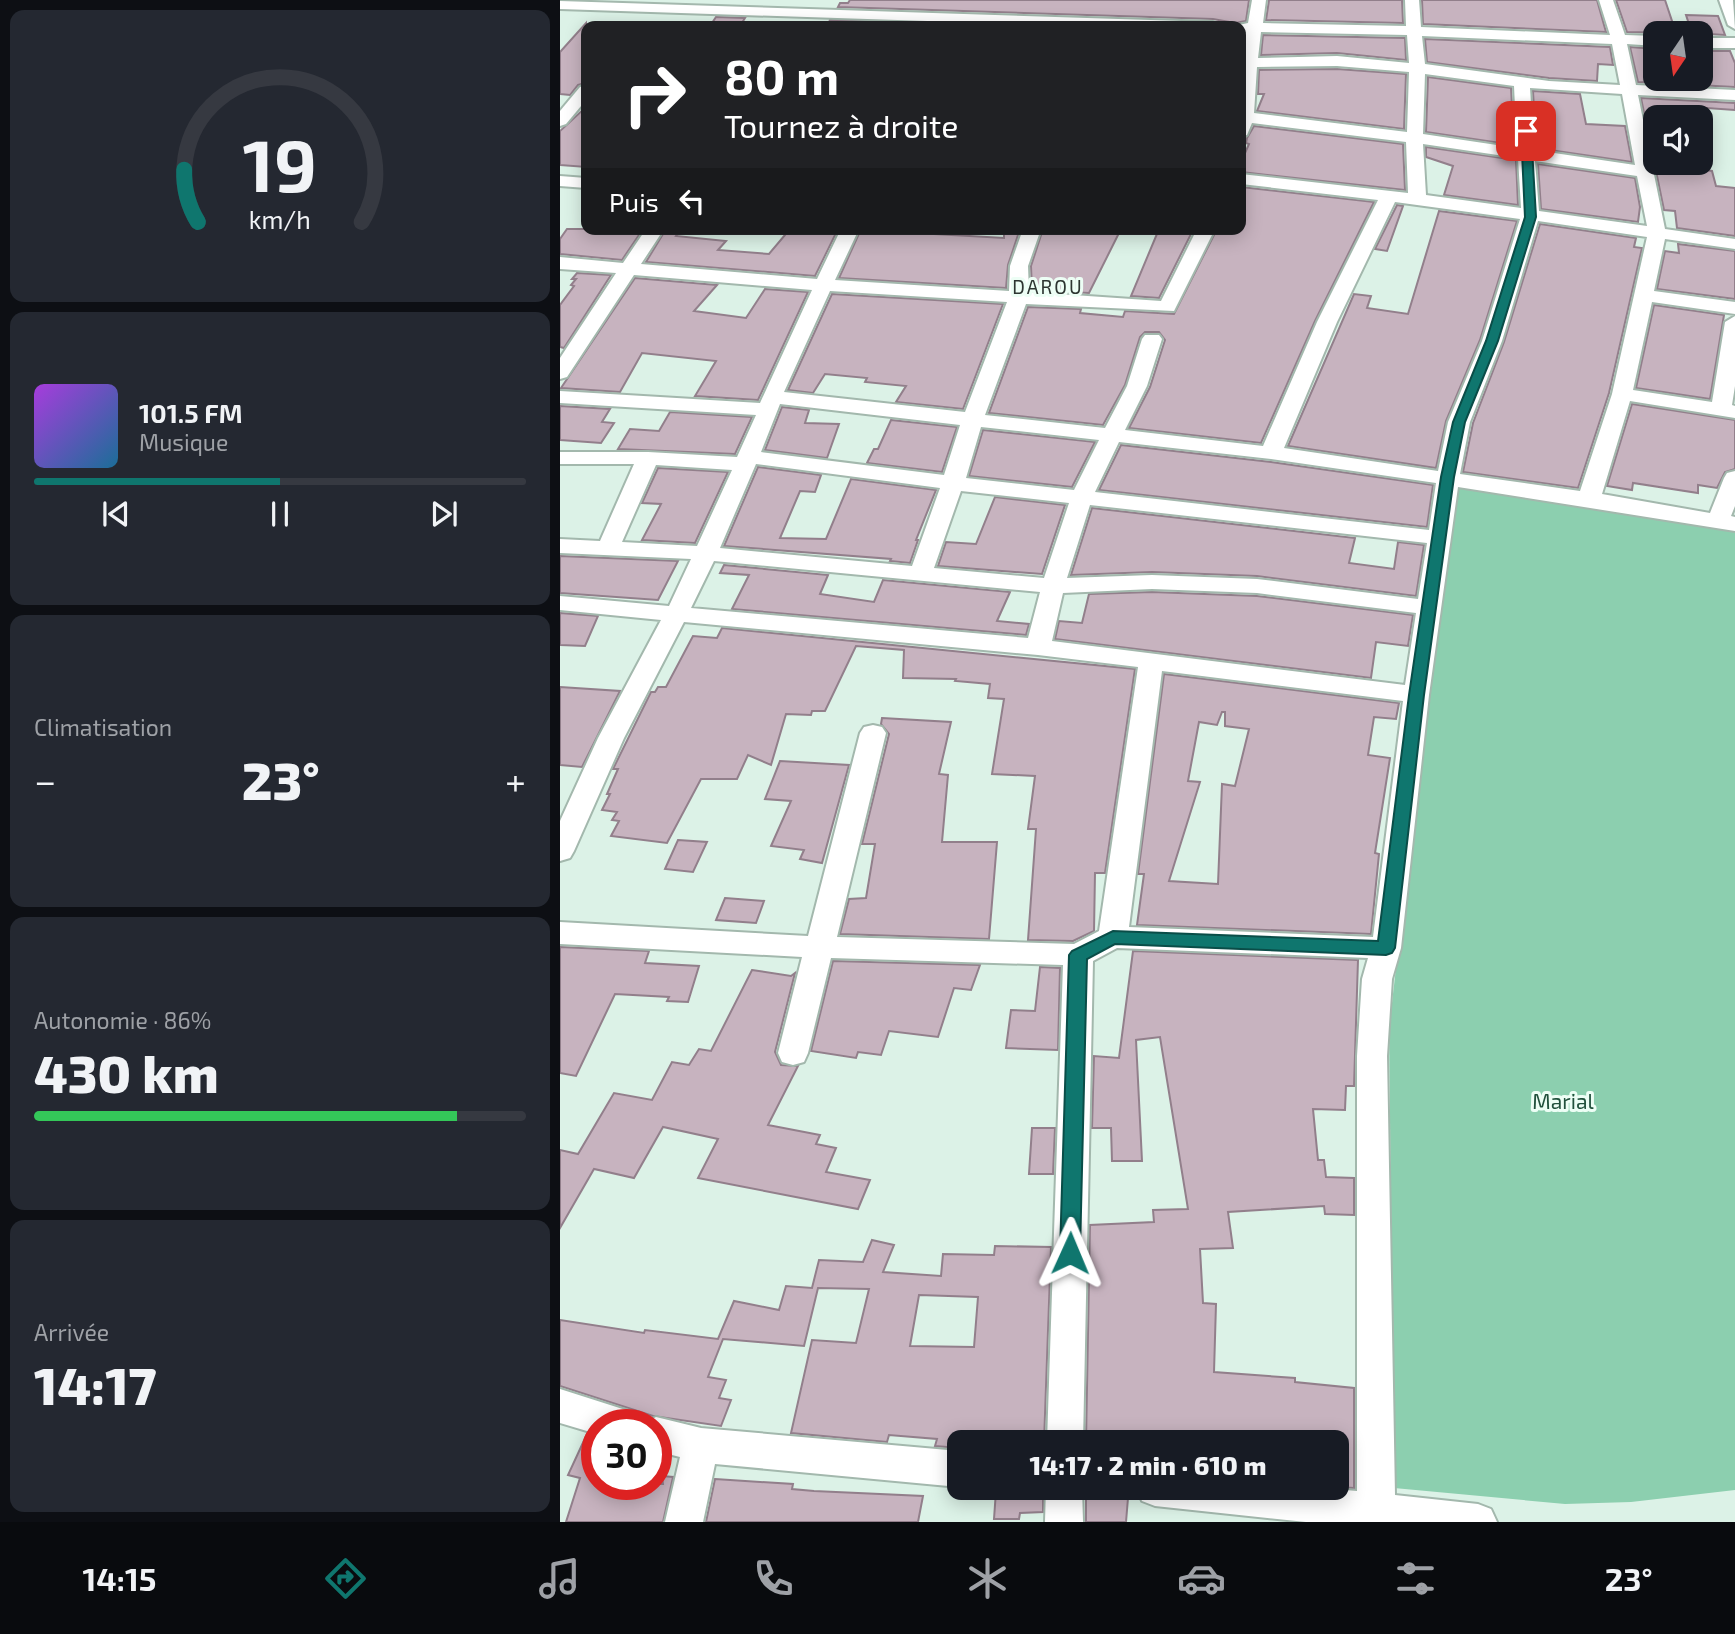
<!DOCTYPE html>
<html lang="fr">
<head>
<meta charset="utf-8">
<style>
  body { margin:0; font-family:"Exo 2",sans-serif; background:#242831; color:#f1f3f6; height:100vh; display:flex; flex-direction:column; font-size:26px; white-space:nowrap }
  * { box-sizing:border-box; margin:0 }
  p { font-size:23px; color:#9ea1a6 }
  .icon { flex:none; width:38px; height:38px; fill:none; stroke:currentColor; stroke-width:2; stroke-linecap:round; stroke-linejoin:round }
  .map { position:relative; flex:1; overflow:hidden }
  .panel { display:flex; flex-direction:column; gap:10px; padding:10px; background:#0d0f14; width:560px }
  .panel>* { flex:none }
  .guide { position:absolute; left:21px; top:21px; width:665px; height:214px; border-radius:14px; box-shadow:0 4px 18px #0003; background:#202124; color:#fff; overflow:hidden }
  .needle { width:46px; rotate:193deg }
  .controls { position:absolute; left:1083px; top:21px; display:grid; gap:14px }
  .controls a { display:grid; place-items:center; width:70px; height:70px; border-radius:14px; background:#171b24; box-shadow:0 4px 18px #0003; font-size:35px }
  .speed { position:absolute; left:21px; top:1409px; display:flex; gap:14px; font-size:35px; font-weight:700; text-align:center }
  .speed>* { display:grid; place-content:center; width:91px; height:91px; border-radius:50%; background:#171b24; box-shadow:0 4px 18px #0003; line-height:1 }
  .speed .limit { border:10px solid #d22; background:#fff; color:#111 }
  .pin { position:absolute; display:grid; place-items:center; width:60px; height:60px; color:#fff; margin:-30px; border-radius:14px; box-shadow:0 4px 10px #0006 }
  .me { position:absolute; width:77px; margin:-38px; rotate:1deg; stroke-linejoin:round; filter:drop-shadow(0 0 5px #0008) }
  .turn { display:flex; align-items:center; gap:24px; height:147px; padding:0 28px; font-size:32px }
  .turn .icon { width:91px; height:91px; stroke-width:2.5 }
  .turn b { display:block; font-size:49px; line-height:60px }
  .then { display:flex; align-items:center; height:66px; padding:0 28px; background:#0003; gap:14px; font-size:26px }
  .big { font-size:52px; font-weight:800; line-height:1.1 }
  .panel .tile { flex:1; display:flex; flex-direction:column; justify-content:center; gap:10px; min-width:0; padding:0 24px; border-radius:14px; background:#242831 }
  .panel .dial { align-items:center; gap:0 }
  .dial svg { height:182px; overflow:visible; fill:none; stroke:#363941; stroke-width:7; stroke-linecap:round; text-anchor:middle }
  .dial text { fill:#f1f3f6; stroke:none }
  .song { display:flex; align-items:center; gap:21px }
  .cover { width:84px; height:84px; border-radius:10px; background:linear-gradient(135deg,hsl(280 70% 55%),hsl(200 70% 35%)) }
  .played { height:7px; border-radius:4px; background:linear-gradient(90deg,#0f766e 50%,#363941 50%) }
  .keys { display:flex; justify-content:space-around; direction:ltr }
  .heat { display:flex; justify-content:space-between; align-items:center; font-size:38px; direction:ltr }
  .charge { height:10px; border-radius:5px; background:linear-gradient(90deg,#34c759 86%,#363941 0) }
  .trip { position:absolute; left:387px; top:1430px; width:402px; height:70px; border-radius:14px; background:#171b24; box-shadow:0 4px 18px #0003; font-weight:800; line-height:70px; text-align:center }
  .tabs { display:flex; height:112px; justify-content:space-around; align-items:center; background:#090b0e; color:#9ea1a6 }
  .tabs .icon { width:49px; height:49px }
  .tabs .active { color:#0f766e }
  .tabs b { font-size:32px; color:#f1f3f6 }
  main { display:flex; flex:1; min-height:0 }
  .map>svg:first-child { display:block }
</style>
</head>
<body>
<main>
<section class="panel">
<div class="tile dial"><svg viewBox="0 0 100 80">
<path d="M14 69A42 42 0 1 1 86 69"/>
<path d="M14 69A42 42 0 0 1 8 46" stroke="#0f766e"/>
<text x="50" y="56" font-size="32" font-weight="700">19</text>
<text x="50" y="72" font-size="11">km/h</text>
</svg></div>
<div class="tile">
<div class="song"><i class="cover"></i><div><b>101.5 FM</b><p>Musique</p></div></div>
<div class="played"></div>
<div class="keys"><svg class="icon" aria-label="previous" viewBox="0 0 24 24"><path d="M18 5L8 12l10 7zM5 5v14"/></svg><svg class="icon" aria-label="pause" viewBox="0 0 24 24"><path d="M8 5v14M16 5v14"/></svg><svg class="icon" aria-label="next" viewBox="0 0 24 24"><path d="M6 5l10 7-10 7zM19 5v14"/></svg></div>
</div>
<div class="tile"><p>Climatisation</p>
<div class="heat"><a>−</a><b class="big">23°</b><a>+</a></div>
</div>
<div class="tile"><p>Autonomie · 86%</p><b class="big">430 km</b><div class="charge"></div></div>
<div class="tile"><p>Arrivée</p><b class="big">14:17</b></div>
</section>
<div class="map">
<svg width="1175" height="1522" viewBox="0 0 1175 1522">
  <rect width="100%" height="100%" fill="#dcf2e7"/>
  <polygon fill="#8ccfaf" points="892,482 1175,529 1175,1490 1071,1502 1005,1504 834,1488 829,1029"/>
  <g fill="#c7b3bf" stroke="#927f8b" stroke-width="2" fill-rule="evenodd">
    <polygon points="290,0 689,0 686,21 675,23 653,19 278,7 280,3 288,3"/>
    <polygon points="709,0 842,0 843,23 706,20"/>
    <polygon points="862,0 1037,0 1046,32 863,24"/>
    <polygon points="1056,0 1105,0 1116,33 1067,32"/>
    <polygon points="1126,15 1158,16 1165,35 1132,33"/>
    <polygon points="156,17 185,18 180,26 150,26"/>
    <polygon points="270,20 449,26 267,26"/>
    <polygon points="26,23 26,83 18,85 10,95 0,94 0,52"/>
    <polygon points="703,35 845,38 846,60 777,53 701,55"/>
    <polygon points="865,39 1050,47 1053,65 1038,64 1037,81 989,78 867,62"/>
    <polygon points="1070,47 1096,49 1096,79 1145,79 1141,51 1170,51 1175,63 1175,87 1078,82"/>
    <polygon points="777,69 846,74 844,129 697,111 704,94 698,94 699,70"/>
    <polygon points="868,77 951,88 954,145 866,132"/>
    <polygon points="973,91 1020,94 1026,124 1065,126 1072,162 976,148"/>
    <polygon points="1081,98 1175,103 1175,110 1133,107 1136,117 1096,114 1096,163 1152,171 1156,186 1175,188 1175,236 1117,228 1115,211 1104,210"/>
    <polygon points="26,107 26,167 0,165 0,131"/>
    <polygon points="694,126 843,144 845,190 681,172 681,162 689,144 686,143 687,138"/>
    <polygon points="866,147 956,160 958,205 884,195 893,166 866,157"/>
    <polygon points="978,164 1075,178 1080,207 1078,222 981,209"/>
    <polygon points="681,187 814,202 755,321 701,443 569,428 590,387 605,340 599,332 585,332 580,337 565,385 543,425 429,413 468,307 521,309 520,313 563,317 565,311 614,314 657,229 681,229"/>
    <polygon points="837,205 843,206 827,251 815,249"/>
    <polygon points="879,211 957,221 920,340 886,421 876,468 728,446 794,294 811,296 807,308 848,314"/>
    <polygon points="980,224 1076,238 1074,247 1082,248 1049,393 1018,488 903,472 913,423 944,342"/>
    <polygon points="7,229 83,229 62,260 0,254 0,239"/>
    <polygon points="106,229 121,229 116,236 166,241 158,250 209,254 230,229 278,229 255,276 86,262"/>
    <polygon points="301,229 361,229 358,233 444,238 444,229 460,229 448,265 446,288 279,278"/>
    <polygon points="483,229 561,229 529,293 472,290 471,266"/>
    <polygon points="599,229 633,230 599,298 571,296"/>
    <polygon points="1118,244 1175,251 1175,299 1097,289 1105,251 1119,253"/>
    <polygon points="17,273 51,275 4,348 0,347 0,305 14,286 11,285 16,279 12,279"/>
    <polygon points="75,278 157,285 134,311 186,318 205,289 248,292 198,400 135,396 156,361 82,353 60,392 1,388"/>
    <polygon points="272,294 443,304 403,409 336,402 346,386 305,382 307,378 265,374 253,393 228,390"/>
    <polygon points="1094,305 1164,315 1150,399 1076,388"/>
    <polygon points="1072,404 1175,420 1175,469 1165,472 1157,488 1138,485 1138,493 1073,483 1072,490 1047,486"/>
    <polygon points="0,406 50,409 42,422 54,423 41,443 0,440"/>
    <polygon points="222,407 249,410 245,423 279,424 267,458 205,450"/>
    <polygon points="110,412 192,417 175,454 58,449 70,429 99,431"/>
    <polygon points="331,420 397,427 382,472 307,463 314,449 318,449"/>
    <polygon points="423,430 535,442 512,487 409,476"/>
    <polygon points="561,445 711,462 873,485 867,527 539,490"/>
    <polygon points="198,467 261,475 255,492 240,491 220,538 266,539 291,479 376,490 356,540 358,540 350,563 330,561 331,559 164,546"/>
    <polygon points="98,468 168,472 135,543 82,540 101,504 82,503"/>
    <polygon points="435,497 505,505 482,574 378,566 386,542 416,544"/>
    <polygon points="532,508 795,538 789,563 834,569 838,542 864,545 856,596 697,576 592,572 511,575"/>
    <polygon points="0,556 118,561 98,600 0,593"/>
    <polygon points="164,565 268,575 260,594 314,602 323,580 450,592 437,621 469,624 466,635 172,609 189,575 160,573"/>
    <polygon points="592,592 697,596 853,615 848,646 816,642 811,678 495,639 499,621 522,623 529,594"/>
    <polygon points="0,613 38,616 25,646 0,645"/>
    <polygon points="162,628 575,669 545,873 535,873 534,931 513,941 468,940 476,829 468,829 475,776 432,774 444,699 428,698 430,684 395,681 396,679 343,678 344,650 296,646 265,711 252,711 251,715 226,714 211,765 188,755 177,779 141,779 107,843 51,836 59,821 52,820 57,812 42,810 50,794 47,794 58,769 53,769 91,692 95,692 98,687 106,687 133,636 157,638"/>
    <path d="M604,674L839,703L836,719L814,717L808,755L830,758L815,853L819,854L811,934L577,925L584,874H578ZM662,712H665V726L689,729L675,786L662,784L658,884L609,881L640,782L628,781L639,722L657,725Z"/>
    <polygon points="0,687 60,691 22,767 0,765"/>
    <polygon points="322,718 391,722 379,774 388,775 382,842 437,842 429,939 280,934 289,899 306,898 315,844 302,844 329,734 321,724"/>
    <polygon points="220,761 289,765 262,863 240,859 244,850 211,846 231,801 205,799"/>
    <polygon points="118,840 147,842 133,872 105,869"/>
    <polygon points="165,898 204,901 196,923 156,920"/>
    <polygon points="0,947 89,951 85,963 139,966 128,1002 107,1001 109,997 55,994 16,1076 0,1073"/>
    <polygon points="573,951 798,960 794,1086 786,1086 785,1110 753,1109 758,1160 764,1160 766,1177 794,1178 794,1215 765,1214 764,1206 668,1212 673,1248 640,1249 643,1303 656,1304 654,1372 735,1378 735,1382 794,1388 794,1488 777,1487 777,1442 526,1442 530,1225 594,1222 593,1210 628,1209 600,1037 576,1040 582,1161 552,1161 551,1128 532,1128 534,1056 559,1058"/>
    <polygon points="273,961 420,965 411,990 394,988 378,1037 329,1031 321,1055 298,1052 296,1058 251,1051"/>
    <polygon points="480,967 500,968 498,1050 446,1048 451,1010 475,1011"/>
    <polygon points="192,970 231,976 235,973 215,1052 221,1065 238,1066 208,1125 260,1135 256,1144 276,1148 266,1172 310,1180 298,1209 138,1178 158,1139 103,1127 74,1178 34,1169 0,1228 0,1150 18,1154 54,1093 92,1100 112,1062 129,1065 139,1049 151,1051"/>
    <polygon points="472,1128 495,1128 493,1174 469,1174"/>
    <path d="M312,1240L334,1245L323,1272L381,1276L383,1254L434,1255L435,1246L491,1247L484,1442H399V1448L375,1446L377,1439L329,1435L327,1442L231,1433L252,1340L296,1343L309,1289L258,1288L244,1346L163,1339L148,1377L166,1380L159,1398L171,1400L161,1426L93,1416L0,1386V1320L84,1333L85,1330L158,1339L174,1301L219,1310L226,1286L252,1288L259,1260L303,1262ZM359,1295L418,1297L414,1347L350,1346Z"/>
    <polygon points="27,1434 37,1436 37,1484 103,1484 102,1476 113,1477 103,1522 6,1522 20,1478 8,1475"/>
    <polygon points="155,1479 233,1484 232,1489 254,1491 363,1496 358,1522 146,1522"/>
    <polygon points="436,1491 483,1492 483,1512 460,1513 459,1519 434,1519"/>
    <polygon points="526,1494 568,1498 566,1522 526,1522"/>
  </g>
  <g fill="none" stroke-linecap="round" stroke-linejoin="round">
    <g stroke="#a3b8ad" stroke-width="4">
      <g id="street">
        <path d="M692,0H706L703,23L846,26L845,0H859L861,27L1050,35L1039,0H1053L1065,35L1096,36V46L1067,44L1076,85L1175,90V100L1078,95L1105,229L1175,239V249L1105,239L1094,291L1175,302V314L1092,302L1073,390L1152,402L1165,322L1175,316V386L1172,405L1175,406V418L1070,401L1042,494L1150,513L1164,478L1167,473L1175,471V506L1171,516L1175,517V531L898,487L869,695L841,948L832,979L827,1056L835,1495L918,1504L931,1509L937,1522H746L595,1506L582,1501L576,1488H762L797,1491V1056L802,979L808,958L557,948L533,961L523,1442H487L503,965L271,958L248,1053L244,1062L233,1065L222,1062L218,1053L242,957L0,944V922L248,936L300,733L304,727L313,725L322,727L326,733L277,937L514,944L539,931L578,667L478,655L124,622L64,738L14,851L10,858L0,861V821L38,738L101,620L0,610V596L109,606L131,559L0,553V539L40,541L74,464H0V452H88L177,457L196,415L0,403V391L200,403L252,290L74,275L7,377L0,379V358L56,273L0,269V257L63,263L86,229H104L81,264L257,279L281,229H299L275,280L449,291L450,266L463,229H481L468,266L469,292L601,301L637,229H655L614,311L466,304L425,415L545,428L567,386L582,339L585,335H599L602,339L587,386L565,430L703,446L757,322L818,200L681,184V174L848,193L846,142L692,123L687,135L681,136V58L686,32L681,31V26H674L688,23ZM701,32L847,35L849,63L777,56L698,58ZM862,36L1052,44L1060,85L989,81L865,64ZM777,66L849,72L847,132L694,113L697,67ZM865,74L954,86L957,148L863,134ZM970,88L1062,94L1075,165L974,150ZM863,144L958,158L961,208L866,195ZM975,161L1077,176L1087,226L979,211ZM835,202L960,219L922,341L888,422L878,471L724,448L777,322ZM978,221L1087,237L1052,394L1020,491L900,474L910,422L942,341ZM270,291L447,302L405,412L224,392ZM220,404L400,425L384,475L201,452ZM421,427L539,440L514,490L406,478ZM559,442L711,459L876,483L869,530L535,492ZM196,464L380,488L352,566L160,548ZM96,465L172,470L137,546L62,542ZM401,491L509,503L484,578L374,568ZM530,505L867,543L858,599L697,579L592,575L507,578ZM154,561L480,592L468,638L131,608ZM592,589L697,593L856,613L845,685L492,641L503,593ZM602,671L843,701L813,937L569,927Z"/>
        <polygon points="1159,0 1173,0 1175,29 1168,25"/>
        <polygon points="0,1 653,22 660,26 522,26 0,9"/>
        <rect x="1141" y="38" width="34" height="10"/>
        <polygon points="26,85 26,100 6,124 0,126 0,111 20,87"/>
        <polygon points="0,176 26,178 26,188 0,186"/>
        <polygon points="0,1389 72,1412 77,1424 37,1424 37,1434 0,1423"/>
        <polygon points="96,1417 141,1428 399,1451 399,1487 155,1464 143,1522 105,1522 120,1457 96,1451 96,1424 82,1424"/>
        <polygon points="486,1488 522,1488 523,1522 485,1522"/>
      </g>
    </g>
    <use href="#street" fill="#fff" fill-rule="evenodd"/>
  </g>
  <polygon fill="#0f766e" stroke="#0a4d48" stroke-width="2" points="966,128 971,131 976,217 938,341 905,422 894,477 864,695 835,948 832,953 826,955 555,944 527,959 520,1253 517,1259 510,1261 503,1259 500,1253 509,955 512,951 553,931 818,941 849,695 881,477 893,422 926,341 965,217 961,131"/>
  <g text-anchor="middle" stroke-width="6" stroke-linejoin="round" paint-order="stroke">
    <g font-size="19" letter-spacing="2" fill="#2d3531" stroke="#edfef5">
      <text x="488" y="294">DAROU</text>
    </g>
    <g font-size="21" fill="#21513c" stroke="#edfef5">
      <text x="1003" y="1109">Marial</text>
    </g>
  </g>
</svg>
<div class="controls">
<a><svg class="needle" viewBox="-14 -14 28 28"><path d="M0-13l5 13h-10z" fill="#e53935"/><path d="M0 13l5-13h-10z" fill="#9ea1a6"/></svg></a>
<a><svg class="icon" aria-label="sound" viewBox="0 0 24 24"><path d="M4 9h4l5-4v14l-5-4H4zM17 9q2 3 0 6"/></svg></a>
</div>
<div class="speed"><div class="limit">30</div></div>
<div class="pin" style="left:966px;top:131px;background:#d93025"><svg class="icon" aria-label="arrive" viewBox="0 0 24 24"><path d="M6 21V4h12l-3 4 3 4H6"/></svg></div>
<svg class="me" style="left:510px;top:1253px" viewBox="-20 -20 40 40"><path d="M0-17L14 15 0 8-14 15z" fill="#0f766e" stroke="#fff" stroke-width="4"/></svg>
<div class="trip">14:17 · 2 min · 610 m</div>
<div class="guide">
<div class="turn"><svg class="icon" aria-label="right" viewBox="0 0 24 24"><path d="M7 20v-9h11M14 6l5 5-5 5"/></svg><div><b>80 m</b>Tournez à droite</div></div>
<div class="then">Puis<svg class="icon" aria-label="left" viewBox="0 0 24 24"><path d="M17 20v-9H6M10 6l-5 5 5 5"/></svg></div>
</div>
</div>
</main>
<nav class="tabs">
<b>14:15</b>
<svg class="icon active" aria-label="directions" viewBox="0 0 24 24"><path d="M12 3l9 9-9 9-9-9zM9 14v-3h6M13 9l2 2-2 2"/></svg>
<svg class="icon" aria-label="music" viewBox="0 0 24 24"><path d="M9 18V5l10-2v13"/><circle cx="6" cy="18" r="3"/><circle cx="16" cy="16" r="3"/></svg>
<svg class="icon" aria-label="phone" viewBox="0 0 24 24"><path d="M5 4h4l2 5-3 2q2 4 5 5l2-3 5 2v4C11 20 4 13 5 4z"/></svg>
<svg class="icon" aria-label="climate" viewBox="0 0 24 24"><path d="M12 3v18M4 7l16 10M4 17L20 7"/></svg>
<svg class="icon" aria-label="car" viewBox="0 0 24 24"><path d="M5 17H2v-5l4-1 3-4h7l3 4 3 1v5h-3M9 17h6M6 11h13"/><circle cx="7" cy="17" r="2"/><circle cx="17" cy="17" r="2"/></svg>
<svg class="icon" aria-label="filters" viewBox="0 0 24 24"><path d="M4 7h16M4 17h16"/><circle cx="9" cy="7" r="2"/><circle cx="15" cy="17" r="2"/></svg>
<b>23°</b>
</nav>
</body>
</html>
